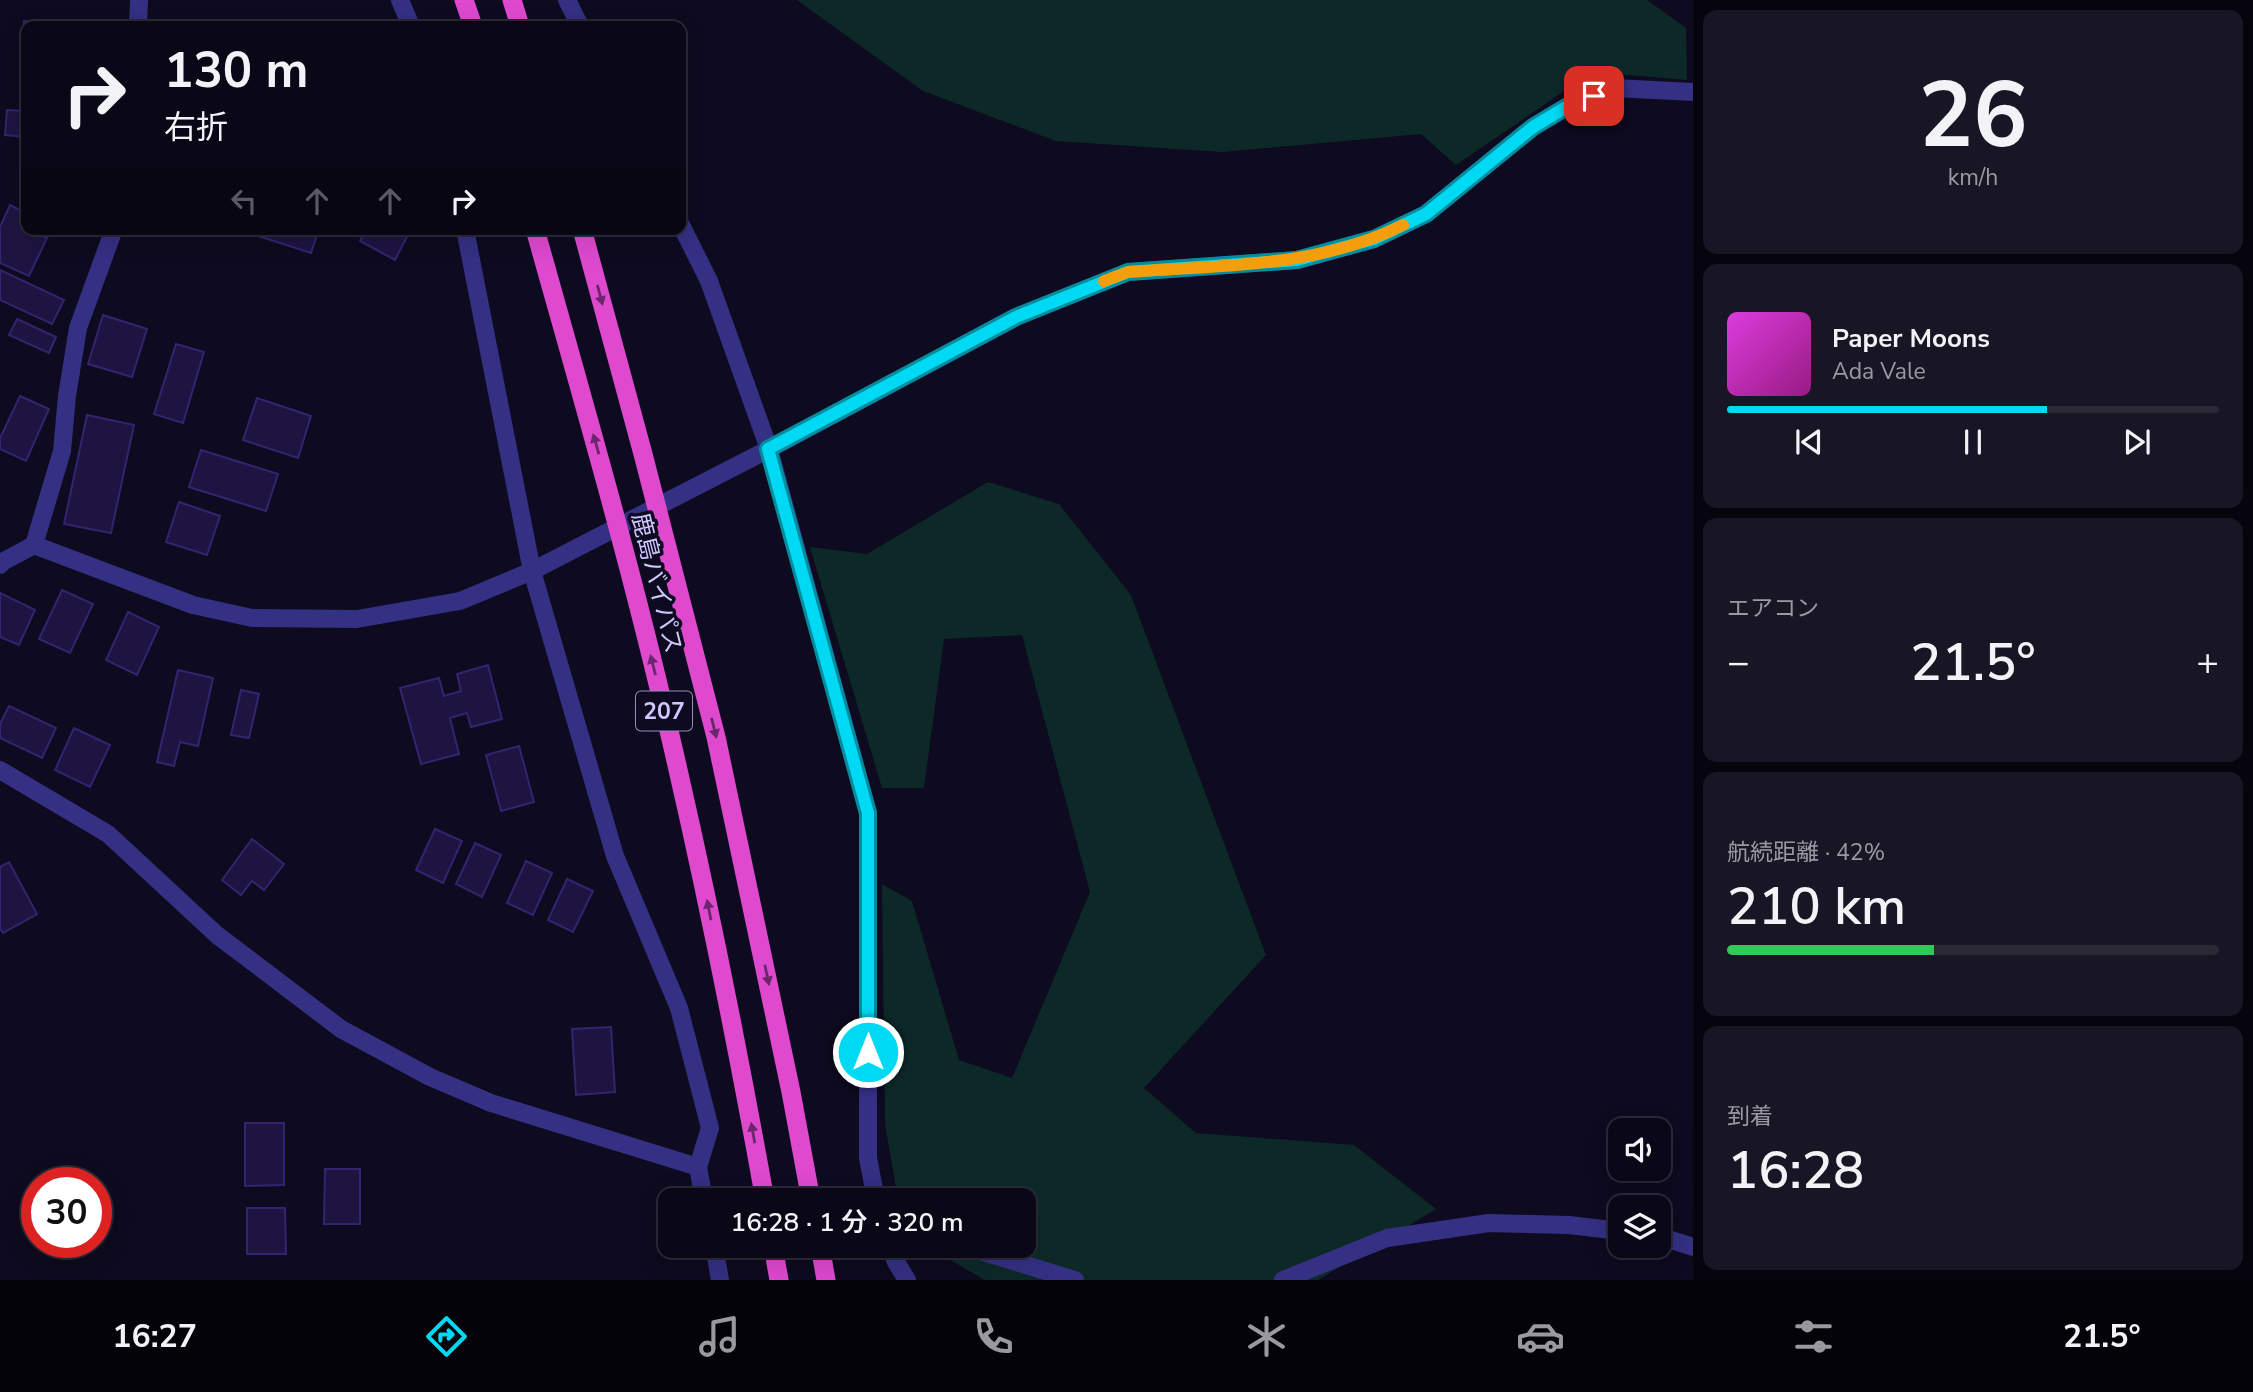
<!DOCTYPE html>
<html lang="ja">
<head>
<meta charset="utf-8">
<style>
  body { margin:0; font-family:"Nunito Sans","Noto Sans JP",sans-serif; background:#181624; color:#f1f3f6; height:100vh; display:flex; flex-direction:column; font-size:26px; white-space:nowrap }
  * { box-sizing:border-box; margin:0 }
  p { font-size:23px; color:#999aa1 }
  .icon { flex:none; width:38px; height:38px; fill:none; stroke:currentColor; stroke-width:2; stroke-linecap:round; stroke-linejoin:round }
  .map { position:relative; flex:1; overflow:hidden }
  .sheet { display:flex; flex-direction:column; gap:10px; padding:10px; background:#06040d; width:560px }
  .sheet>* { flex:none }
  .guide { position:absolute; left:21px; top:21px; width:665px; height:214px; border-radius:14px; box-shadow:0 7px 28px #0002,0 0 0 2px #2a2936; background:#0a0817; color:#f1f3f6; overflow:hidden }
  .tools { position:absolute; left:1608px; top:1118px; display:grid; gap:14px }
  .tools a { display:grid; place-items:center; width:63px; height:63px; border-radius:14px; background:#0a0817; box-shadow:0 7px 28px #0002,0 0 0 2px #2a2936; font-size:35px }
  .speed { position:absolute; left:21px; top:1167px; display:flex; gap:14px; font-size:35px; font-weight:700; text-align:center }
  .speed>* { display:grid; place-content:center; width:91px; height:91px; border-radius:50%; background:#0a0817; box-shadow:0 7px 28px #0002,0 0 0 2px #2a2936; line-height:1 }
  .speed .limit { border:10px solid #d22; background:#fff; color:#111 }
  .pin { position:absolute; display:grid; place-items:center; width:60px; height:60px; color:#fff; margin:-30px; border-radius:14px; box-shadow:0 4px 10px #0006 }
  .me { position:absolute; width:77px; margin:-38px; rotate:0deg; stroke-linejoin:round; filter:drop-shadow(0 0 5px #0008) }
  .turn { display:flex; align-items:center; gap:24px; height:147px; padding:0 28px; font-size:32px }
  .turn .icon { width:91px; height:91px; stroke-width:2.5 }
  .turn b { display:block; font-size:49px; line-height:60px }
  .lanes { display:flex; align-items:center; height:66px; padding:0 28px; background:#0003; justify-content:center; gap:35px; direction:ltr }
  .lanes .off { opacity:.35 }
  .big { font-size:52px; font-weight:600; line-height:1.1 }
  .sheet .card { flex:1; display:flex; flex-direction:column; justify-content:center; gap:10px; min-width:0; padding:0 24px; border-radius:14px; background:#181624 }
  .sheet .dial { align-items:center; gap:0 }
  .dial b { font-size:91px; line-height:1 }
  .song { display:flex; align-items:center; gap:21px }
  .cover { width:84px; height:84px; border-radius:10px; background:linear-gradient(135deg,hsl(300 70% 55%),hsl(310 70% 35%)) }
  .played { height:7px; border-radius:4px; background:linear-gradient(90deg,#00d9f3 65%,#2a2936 65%) }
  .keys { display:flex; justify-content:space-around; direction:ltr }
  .heat { display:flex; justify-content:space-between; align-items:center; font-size:38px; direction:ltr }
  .charge { height:10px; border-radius:5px; background:linear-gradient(90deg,#34c759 42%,#2a2936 0) }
  .trip { position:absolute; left:658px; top:1188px; width:378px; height:70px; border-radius:14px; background:#0a0817; box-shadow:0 7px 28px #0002,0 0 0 2px #2a2936; font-weight:600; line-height:70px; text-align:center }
  .tab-bar { display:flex; height:112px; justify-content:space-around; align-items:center; background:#040309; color:#999aa1 }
  .tab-bar .icon { width:49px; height:49px }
  .tab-bar .active { color:#00d9f3 }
  .tab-bar b { font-size:32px; color:#f1f3f6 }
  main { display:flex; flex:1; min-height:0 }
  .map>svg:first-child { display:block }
</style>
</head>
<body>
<main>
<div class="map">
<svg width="1693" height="1280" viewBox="0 0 1693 1280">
  <rect width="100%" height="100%" fill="#0e0a1f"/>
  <g fill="#0c2928">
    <polygon points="797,0 1647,0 1686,28 1687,80 1592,72 1456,165 1421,134 1222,152 1056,141 923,91"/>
    <polygon points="988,482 1059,504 1131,595 1266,955 1144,1088 1196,1133 1354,1145 1436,1209 1318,1280 985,1280 926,1246 1024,1246 1024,1200 898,1200 885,1124 882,884 912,901 959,1060 1012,1078 1090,892 1022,635 944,639 924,788 882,788 810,547 867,554"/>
  </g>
  <g fill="#1e1441" stroke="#332470" stroke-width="2">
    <polygon points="24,21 66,24 66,26 26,26 26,86 20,85"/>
    <polygon points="7,110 26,111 26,137 5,135"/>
    <polygon points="10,205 26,213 26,229 38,229 36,234 47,238 29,276 0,263 0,227"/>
    <polygon points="251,229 319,229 311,253 249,233"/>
    <polygon points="366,229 411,229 395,260 360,241"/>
    <polygon points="0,270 64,300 52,324 0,300"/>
    <polygon points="103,315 147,329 132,377 88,364"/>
    <polygon points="17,319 56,337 49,353 9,335"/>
    <polygon points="176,344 204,352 183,423 154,414"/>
    <polygon points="20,396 49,409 26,461 0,449 0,438"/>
    <polygon points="257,398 311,416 298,458 243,440"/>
    <polygon points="87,415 134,425 111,533 64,524"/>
    <polygon points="201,450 278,474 266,511 189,487"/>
    <polygon points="179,502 220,516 207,555 166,542"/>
    <polygon points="62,590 93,604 70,653 39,639"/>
    <polygon points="0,593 35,610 19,645 0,637"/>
    <polygon points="128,612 159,627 137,675 106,660"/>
    <polygon points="488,665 502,719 471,727 467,713 450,718 459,754 421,764 400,688 439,678 444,696 461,691 457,674"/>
    <polygon points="178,670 213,678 198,746 180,742 174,766 157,762"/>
    <polygon points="241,690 259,694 249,738 231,735"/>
    <polygon points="9,706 56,728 42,758 0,738 0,724"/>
    <polygon points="74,728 110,745 90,787 55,770"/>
    <polygon points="519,746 534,802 501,811 486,755"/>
    <polygon points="435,829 462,841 443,883 416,870"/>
    <polygon points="252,839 284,864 264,890 252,881 241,895 222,880"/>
    <polygon points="475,843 501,855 482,897 456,884"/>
    <polygon points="526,861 552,873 533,915 507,903"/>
    <polygon points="9,862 37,914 3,933 0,928 0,867"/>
    <polygon points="567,879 593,891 573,932 548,920"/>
    <polygon points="611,1027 615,1092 576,1095 572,1029"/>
    <polygon points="245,1123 284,1123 284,1185 245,1186"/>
    <polygon points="325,1169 360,1169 360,1224 324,1224"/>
    <polygon points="247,1208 285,1208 286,1254 247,1254"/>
  </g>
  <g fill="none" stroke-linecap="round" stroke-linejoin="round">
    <g stroke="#343083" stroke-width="18">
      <polyline points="400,0 411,26"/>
      <polyline points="567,0 580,26"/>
      <polyline points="138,26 139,0"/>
      <polyline points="681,225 709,281 769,449 868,813 868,1158 876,1200"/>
      <polyline points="465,229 532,571 615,856 679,1008 710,1128 698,1167 704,1200"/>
      <polyline points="34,545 193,605 252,618 357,619 460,601 532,571 769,449 1016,317 1128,272 1297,260 1374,239 1426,214 1533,127 1573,103 1615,88 1693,92"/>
      <polyline points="0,565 4,561 34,545 62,451 67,396 78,328 114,229"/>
      <polyline points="0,770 108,834 217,935 341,1029 430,1077 491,1103 698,1167"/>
      <polyline points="1659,1236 1693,1247"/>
      <polyline points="714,1246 720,1280"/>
      <polyline points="890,1246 896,1262 907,1280"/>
      <polyline points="964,1246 1075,1280"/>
      <polyline points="1283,1280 1387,1238 1489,1223 1569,1225 1620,1231"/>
    </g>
    <g stroke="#de49ce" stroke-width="19">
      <polyline points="464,0 473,26"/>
      <polyline points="512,0 520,26"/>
      <path d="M535,229C582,397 631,565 670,735C706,889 737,1044 765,1200"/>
      <polyline points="582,229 643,454 716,737 791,1092 811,1200"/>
      <polyline points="773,1246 779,1280"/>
      <polyline points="820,1246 826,1280"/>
    </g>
  </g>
  <defs><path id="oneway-solid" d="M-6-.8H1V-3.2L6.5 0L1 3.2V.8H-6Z" transform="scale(1.75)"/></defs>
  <g fill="#6c266e">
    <use href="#oneway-solid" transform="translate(600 295) rotate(75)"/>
    <use href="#oneway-solid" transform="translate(596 444) rotate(-106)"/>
    <use href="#oneway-solid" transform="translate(653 665) rotate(-104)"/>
    <use href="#oneway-solid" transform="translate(714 728) rotate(76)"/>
    <use href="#oneway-solid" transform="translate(709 910) rotate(-101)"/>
    <use href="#oneway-solid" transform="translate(767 975) rotate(78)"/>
    <use href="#oneway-solid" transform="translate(753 1133) rotate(-100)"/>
  </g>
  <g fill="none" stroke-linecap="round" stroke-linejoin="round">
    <g stroke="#008d9e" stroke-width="18">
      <polyline id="route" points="868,1052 868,813 768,449 1016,317 1128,272 1297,260 1374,239 1426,214 1533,127 1573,103 1594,96"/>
    </g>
    <use href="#route" stroke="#00d9f3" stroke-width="12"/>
    <path stroke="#f59e0b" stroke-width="12" d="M1104,281L1128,272C1221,265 1317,268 1403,225"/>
  </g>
  <g text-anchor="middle" stroke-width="7" stroke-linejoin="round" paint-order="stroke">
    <rect fill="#0e0a1f" stroke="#948fbc" stroke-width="2" x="636" y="691.5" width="56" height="39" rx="5"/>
    <g font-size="23" font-weight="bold" fill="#cec8ff">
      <text x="664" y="719">207</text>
    </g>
    <g font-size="24" fill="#cec8ff" stroke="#0e0a1f">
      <text transform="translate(657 583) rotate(76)" y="8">鹿島バイパス</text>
    </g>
  </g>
</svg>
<div class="tools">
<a><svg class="icon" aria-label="sound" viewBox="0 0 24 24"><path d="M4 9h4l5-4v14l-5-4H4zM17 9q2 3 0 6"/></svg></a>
<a><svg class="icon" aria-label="layers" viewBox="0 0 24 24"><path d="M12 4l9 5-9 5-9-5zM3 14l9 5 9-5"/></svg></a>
</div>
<div class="speed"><div class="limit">30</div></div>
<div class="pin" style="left:1594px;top:96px;background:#d93025"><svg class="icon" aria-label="arrive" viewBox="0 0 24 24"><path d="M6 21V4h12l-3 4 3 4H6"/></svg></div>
<svg class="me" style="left:868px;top:1052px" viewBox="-20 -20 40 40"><circle r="17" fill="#00d9f3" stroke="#fff" stroke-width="3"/><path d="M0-11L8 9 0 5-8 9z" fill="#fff"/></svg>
<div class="trip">16:28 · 1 分 · 320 m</div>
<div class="guide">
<div class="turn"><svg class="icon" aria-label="right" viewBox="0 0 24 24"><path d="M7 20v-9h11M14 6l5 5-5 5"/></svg><div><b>130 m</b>右折</div></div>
<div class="lanes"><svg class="icon off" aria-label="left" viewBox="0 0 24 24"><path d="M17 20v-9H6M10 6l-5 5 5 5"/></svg><svg class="icon off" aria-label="ahead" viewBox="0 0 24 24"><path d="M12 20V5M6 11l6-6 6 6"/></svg><svg class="icon off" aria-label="ahead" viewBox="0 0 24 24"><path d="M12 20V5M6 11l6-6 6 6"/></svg><svg class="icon" aria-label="right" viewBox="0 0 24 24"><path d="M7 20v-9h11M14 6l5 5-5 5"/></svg></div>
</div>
</div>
<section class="sheet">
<div class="card dial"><b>26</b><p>km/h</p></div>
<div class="card">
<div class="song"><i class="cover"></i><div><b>Paper Moons</b><p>Ada Vale</p></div></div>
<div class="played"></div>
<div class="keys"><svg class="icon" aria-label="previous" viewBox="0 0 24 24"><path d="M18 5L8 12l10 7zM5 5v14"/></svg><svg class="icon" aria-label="pause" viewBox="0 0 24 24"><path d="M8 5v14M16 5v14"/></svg><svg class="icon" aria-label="next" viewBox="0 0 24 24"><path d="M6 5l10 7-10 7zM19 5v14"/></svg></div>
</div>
<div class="card"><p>エアコン</p>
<div class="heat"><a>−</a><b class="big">21.5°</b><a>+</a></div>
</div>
<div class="card"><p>航続距離 · 42%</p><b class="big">210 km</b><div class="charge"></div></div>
<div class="card"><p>到着</p><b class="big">16:28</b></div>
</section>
</main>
<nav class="tab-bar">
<b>16:27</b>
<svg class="icon active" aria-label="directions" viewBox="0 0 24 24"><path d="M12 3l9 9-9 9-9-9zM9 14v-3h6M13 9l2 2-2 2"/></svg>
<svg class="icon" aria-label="music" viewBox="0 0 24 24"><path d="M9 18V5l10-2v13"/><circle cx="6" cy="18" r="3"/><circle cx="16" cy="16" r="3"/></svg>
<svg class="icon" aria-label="phone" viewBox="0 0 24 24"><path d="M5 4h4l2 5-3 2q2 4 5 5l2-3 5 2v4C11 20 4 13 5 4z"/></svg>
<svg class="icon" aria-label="climate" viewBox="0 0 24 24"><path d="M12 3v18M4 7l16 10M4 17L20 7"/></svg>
<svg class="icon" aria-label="car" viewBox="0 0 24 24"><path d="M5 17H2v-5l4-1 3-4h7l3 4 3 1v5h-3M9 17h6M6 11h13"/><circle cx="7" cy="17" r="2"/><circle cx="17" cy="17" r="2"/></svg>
<svg class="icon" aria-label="filters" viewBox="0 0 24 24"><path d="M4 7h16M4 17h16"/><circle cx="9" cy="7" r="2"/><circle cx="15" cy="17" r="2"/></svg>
<b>21.5°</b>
</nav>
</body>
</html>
